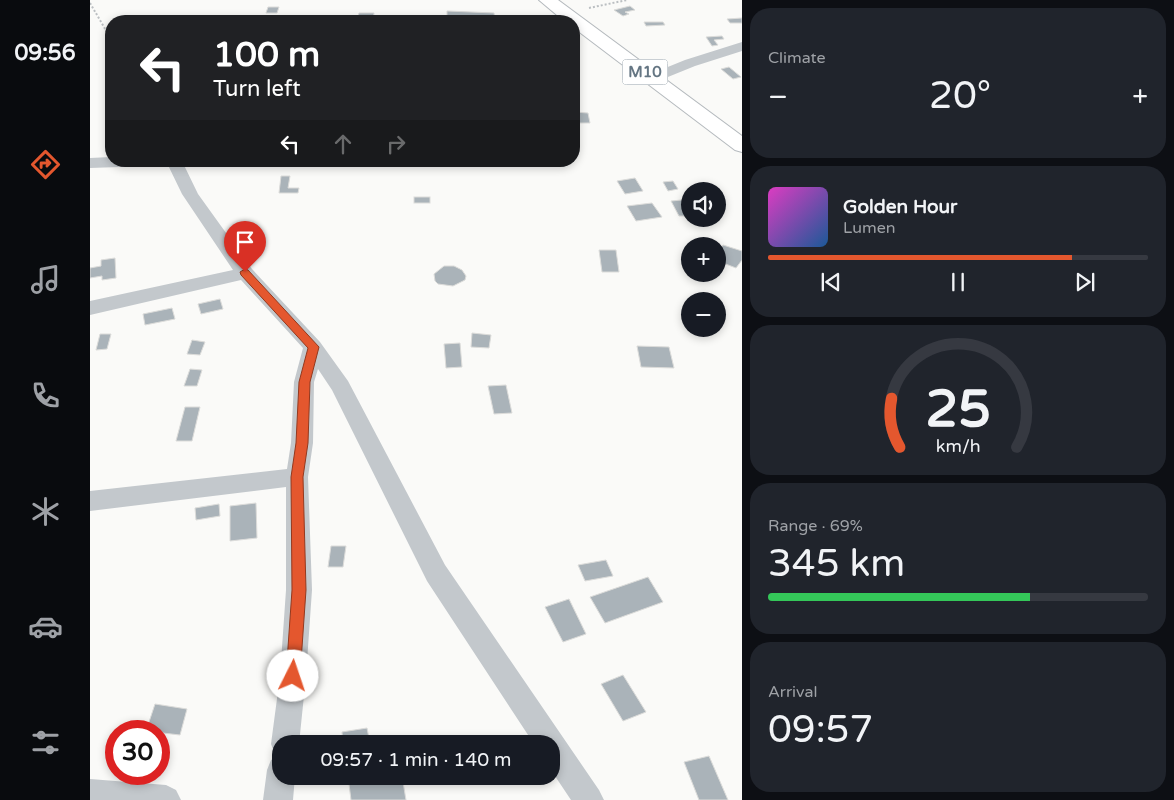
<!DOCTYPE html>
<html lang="en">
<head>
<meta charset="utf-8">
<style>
  body { margin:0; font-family:"Varela Round",sans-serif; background:#20242c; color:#f1f3f6; height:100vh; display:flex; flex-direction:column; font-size:19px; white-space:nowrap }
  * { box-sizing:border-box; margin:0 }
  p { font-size:16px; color:#9ea1a6 }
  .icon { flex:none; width:28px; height:28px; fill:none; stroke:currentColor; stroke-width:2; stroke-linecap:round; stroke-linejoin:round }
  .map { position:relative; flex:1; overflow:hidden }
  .side { display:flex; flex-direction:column; gap:8px; padding:8px; background:#0d0f14; width:432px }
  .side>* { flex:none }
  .top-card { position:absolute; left:15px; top:15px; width:475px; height:152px; border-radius:20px; box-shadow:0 2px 8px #0003; background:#202124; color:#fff; overflow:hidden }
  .tools { position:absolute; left:591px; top:182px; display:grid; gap:10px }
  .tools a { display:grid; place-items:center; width:45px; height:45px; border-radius:50%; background:#171b24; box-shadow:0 2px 8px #0003; font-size:25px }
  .speed { position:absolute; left:15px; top:720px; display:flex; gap:10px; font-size:25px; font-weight:700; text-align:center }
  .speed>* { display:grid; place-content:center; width:65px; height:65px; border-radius:50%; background:#171b24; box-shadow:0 2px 8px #0003; line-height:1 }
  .speed .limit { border:8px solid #d22; background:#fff; color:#111 }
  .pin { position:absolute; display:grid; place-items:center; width:42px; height:42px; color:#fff; margin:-51px -21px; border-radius:50% 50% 50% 0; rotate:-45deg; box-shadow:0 0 5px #0007 }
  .pin .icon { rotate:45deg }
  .me { position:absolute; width:55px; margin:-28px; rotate:4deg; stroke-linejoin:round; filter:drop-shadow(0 0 4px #0008) }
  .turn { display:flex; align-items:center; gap:18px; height:105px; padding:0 25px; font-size:22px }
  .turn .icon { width:65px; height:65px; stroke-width:2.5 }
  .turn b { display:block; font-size:35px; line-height:42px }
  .lanes { display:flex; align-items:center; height:48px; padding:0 25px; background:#0003; justify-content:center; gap:25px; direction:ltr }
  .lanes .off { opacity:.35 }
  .big { font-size:38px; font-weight:600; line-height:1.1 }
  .side .card { flex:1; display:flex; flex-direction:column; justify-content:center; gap:8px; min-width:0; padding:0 18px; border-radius:20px; background:#20242c }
  .side .dial { align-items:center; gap:0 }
  .dial svg { height:130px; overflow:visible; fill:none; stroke:#363941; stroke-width:7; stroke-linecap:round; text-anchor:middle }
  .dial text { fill:#f1f3f6; stroke:none }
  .song { display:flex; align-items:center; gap:15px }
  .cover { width:60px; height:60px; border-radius:8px; background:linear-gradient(135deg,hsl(310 70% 55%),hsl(210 70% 35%)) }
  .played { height:5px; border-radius:2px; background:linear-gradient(90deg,#e4572e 80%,#363941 80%) }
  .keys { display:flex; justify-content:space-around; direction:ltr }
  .heat { display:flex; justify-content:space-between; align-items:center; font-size:28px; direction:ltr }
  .charge { height:8px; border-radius:4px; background:linear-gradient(90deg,#34c759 69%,#363941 0) }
  .trip { position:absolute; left:182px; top:735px; width:288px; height:50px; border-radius:20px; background:#171b24; box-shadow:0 2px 8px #0003; font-weight:600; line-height:50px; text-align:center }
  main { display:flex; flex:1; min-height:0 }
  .menu { display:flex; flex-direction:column; width:90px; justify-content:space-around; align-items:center; background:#090b0e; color:#9ea1a6 }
  .menu .icon { width:35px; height:35px }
  .menu .on { color:#e4572e }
  .menu b { font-size:22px; color:#f1f3f6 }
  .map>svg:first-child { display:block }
</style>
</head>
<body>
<main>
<nav class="menu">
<b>09:56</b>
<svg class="icon on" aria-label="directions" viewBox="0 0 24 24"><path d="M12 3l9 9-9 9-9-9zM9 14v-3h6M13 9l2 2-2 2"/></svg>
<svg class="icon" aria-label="music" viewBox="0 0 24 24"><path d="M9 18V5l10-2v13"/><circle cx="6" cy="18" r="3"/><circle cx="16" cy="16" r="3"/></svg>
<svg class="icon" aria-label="phone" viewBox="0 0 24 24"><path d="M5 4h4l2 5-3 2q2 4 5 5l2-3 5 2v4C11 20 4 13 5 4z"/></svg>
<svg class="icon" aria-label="climate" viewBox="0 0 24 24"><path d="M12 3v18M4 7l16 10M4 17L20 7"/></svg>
<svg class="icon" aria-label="car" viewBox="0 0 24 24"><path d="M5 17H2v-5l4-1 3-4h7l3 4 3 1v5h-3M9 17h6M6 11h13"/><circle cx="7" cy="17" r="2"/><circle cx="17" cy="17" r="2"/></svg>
<svg class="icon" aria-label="filters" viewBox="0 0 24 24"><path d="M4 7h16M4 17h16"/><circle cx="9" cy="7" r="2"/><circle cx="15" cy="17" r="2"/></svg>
</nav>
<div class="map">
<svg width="652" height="800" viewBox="0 0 652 800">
  <rect width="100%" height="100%" fill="#fafaf8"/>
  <g fill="#aab3b9" stroke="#dcdcda">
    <polygon points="540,6 545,10 535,12 539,14 533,16 524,10"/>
    <polygon points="178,7 189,7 187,13 176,13"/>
    <polygon points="357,11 404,13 405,21 357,20"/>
    <polygon points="269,13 284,13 283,21 267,21"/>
    <polygon points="652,18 652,23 640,23 637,19"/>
    <polygon points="554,22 573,22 575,25 556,26"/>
    <polygon points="632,36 634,39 624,40 628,45 622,46 616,37"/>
    <polygon points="639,67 651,77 643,79 631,69"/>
    <polygon points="484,112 498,113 500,123 484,123"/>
    <polygon points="191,176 200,176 198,188 209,188 208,193 189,193"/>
    <polygon points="545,178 553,191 535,194 527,181"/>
    <polygon points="583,181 588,189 578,191 573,182"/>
    <rect x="324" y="197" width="16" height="6"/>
    <polygon points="592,200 600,214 600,216 589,216 581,201"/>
    <polygon points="562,203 572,217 546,221 537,206"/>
    <polygon points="633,245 652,251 652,260 646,268 628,261 628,252"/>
    <polygon points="509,250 526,250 529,272 512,272"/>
    <polygon points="25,258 26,278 12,280 12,276 0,278 0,268 11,266 11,260"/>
    <polygon points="354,266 364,266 372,270 376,276 375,280 363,286 348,284 345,281 344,274"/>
    <polygon points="130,299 133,309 111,314 108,304"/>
    <polygon points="82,308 85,319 55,325 53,314"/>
    <polygon points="382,333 401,335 399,348 381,347"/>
    <polygon points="10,334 21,334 17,349 6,350"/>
    <polygon points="102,340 115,342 110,355 97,354"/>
    <polygon points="370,343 372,367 356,368 354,344"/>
    <polygon points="547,346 579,347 584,368 551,367"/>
    <polygon points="100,369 112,370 107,386 94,386"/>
    <polygon points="416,385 422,413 404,414 398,386"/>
    <polygon points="95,407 110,407 102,441 86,441"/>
    <polygon points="166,503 167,538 140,541 140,506"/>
    <polygon points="129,504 130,516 106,520 105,508"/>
    <polygon points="241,546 256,546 253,567 238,567"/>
    <polygon points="516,560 523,576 495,581 488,565"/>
    <polygon points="558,577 573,602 515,623 500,597"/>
    <polygon points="479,599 496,634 473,642 455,607"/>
    <polygon points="533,675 556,712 533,721 511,684"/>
    <polygon points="65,704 97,709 90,735 56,731"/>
    <polygon points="277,728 280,744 253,744 252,732"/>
    <polygon points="619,756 638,800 609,800 594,762"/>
    <polygon points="258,776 312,776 316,800 261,800"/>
  </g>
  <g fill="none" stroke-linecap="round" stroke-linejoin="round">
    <g stroke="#b5babe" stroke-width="2">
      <polygon id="primary" points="449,0 468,0 652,136 652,152 645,150 484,28 484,21 474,21"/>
    </g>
    <g stroke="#bbbfc2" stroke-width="2" stroke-dasharray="2 2" stroke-linecap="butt">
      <polyline points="0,3 21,39"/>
      <polyline points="499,8 537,0"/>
    </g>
    <g fill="#c3c8cc" fill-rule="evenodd">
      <polygon points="652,42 652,51 605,66 568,81 558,81 556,78 558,75 595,60"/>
      <polygon points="21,157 21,161 66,161 64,164 58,166 0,168 0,158"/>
      <polygon points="76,161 92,161 108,194 162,269 230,342 258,381 355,565 509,790 514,800 481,800 461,770 461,744 444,744 337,581 242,390 228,369 224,382 223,443 218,477 222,590 216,676 209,744 191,744 191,776 205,776 203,800 173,800 177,770 181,760 190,756 185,754 181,744 190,676 196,590 196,487 0,511 0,491 197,469 201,443 204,382 213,348 151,280 0,315 0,301 143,270 92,194"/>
      <polygon points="0,779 76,785 86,790 91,800 0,800"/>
    </g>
    <use href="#primary" fill="#fff" fill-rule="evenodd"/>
  </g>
  <polygon fill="#e4572e" stroke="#94391e" points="155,269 158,270 229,347 220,382 218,443 213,477 216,590 210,676 208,681 203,683 198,681 196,676 202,590 201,477 206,443 209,382 218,348 151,275 150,272"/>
  <g text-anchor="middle" stroke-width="5" stroke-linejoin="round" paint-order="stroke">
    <rect fill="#fff" stroke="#939fa8" stroke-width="1" x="532.5" y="59.5" width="45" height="25" rx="4"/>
    <g font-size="15" font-weight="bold" fill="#657683">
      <text x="555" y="77">M10</text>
    </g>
  </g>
</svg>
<div class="tools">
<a><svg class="icon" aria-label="sound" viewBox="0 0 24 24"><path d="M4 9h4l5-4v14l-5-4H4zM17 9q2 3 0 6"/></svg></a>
<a>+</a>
<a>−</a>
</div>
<div class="speed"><div class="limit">30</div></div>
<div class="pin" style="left:155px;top:272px;background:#d93025"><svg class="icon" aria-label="arrive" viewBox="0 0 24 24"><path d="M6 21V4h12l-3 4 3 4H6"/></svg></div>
<svg class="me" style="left:203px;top:676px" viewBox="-20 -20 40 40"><circle r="19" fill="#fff"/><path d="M0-13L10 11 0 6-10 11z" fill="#e4572e"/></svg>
<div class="trip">09:57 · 1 min · 140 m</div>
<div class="top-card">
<div class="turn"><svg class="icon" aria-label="left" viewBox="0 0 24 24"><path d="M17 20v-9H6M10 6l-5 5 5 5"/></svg><div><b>100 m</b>Turn left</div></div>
<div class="lanes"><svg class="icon" aria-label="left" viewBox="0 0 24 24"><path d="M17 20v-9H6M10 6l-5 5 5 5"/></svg><svg class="icon off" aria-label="ahead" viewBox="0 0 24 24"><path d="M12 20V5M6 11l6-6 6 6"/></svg><svg class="icon off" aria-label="right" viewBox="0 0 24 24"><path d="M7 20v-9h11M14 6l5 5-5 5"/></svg></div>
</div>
</div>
<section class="side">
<div class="card"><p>Climate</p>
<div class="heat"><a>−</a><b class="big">20°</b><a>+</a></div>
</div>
<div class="card">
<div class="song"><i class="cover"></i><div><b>Golden Hour</b><p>Lumen</p></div></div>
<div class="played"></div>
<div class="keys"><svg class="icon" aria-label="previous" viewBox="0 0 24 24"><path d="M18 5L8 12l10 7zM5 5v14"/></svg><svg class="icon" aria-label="pause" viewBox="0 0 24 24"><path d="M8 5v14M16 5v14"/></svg><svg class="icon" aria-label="next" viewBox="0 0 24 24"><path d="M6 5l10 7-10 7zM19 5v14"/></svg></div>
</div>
<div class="card dial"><svg viewBox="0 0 100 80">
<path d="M14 69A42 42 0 1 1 86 69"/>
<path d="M14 69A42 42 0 0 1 9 39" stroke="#e4572e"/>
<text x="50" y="56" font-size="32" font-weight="700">25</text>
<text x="50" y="72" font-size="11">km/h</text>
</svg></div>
<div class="card"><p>Range · 69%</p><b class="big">345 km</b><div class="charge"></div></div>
<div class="card"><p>Arrival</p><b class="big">09:57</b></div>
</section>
</main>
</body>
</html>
